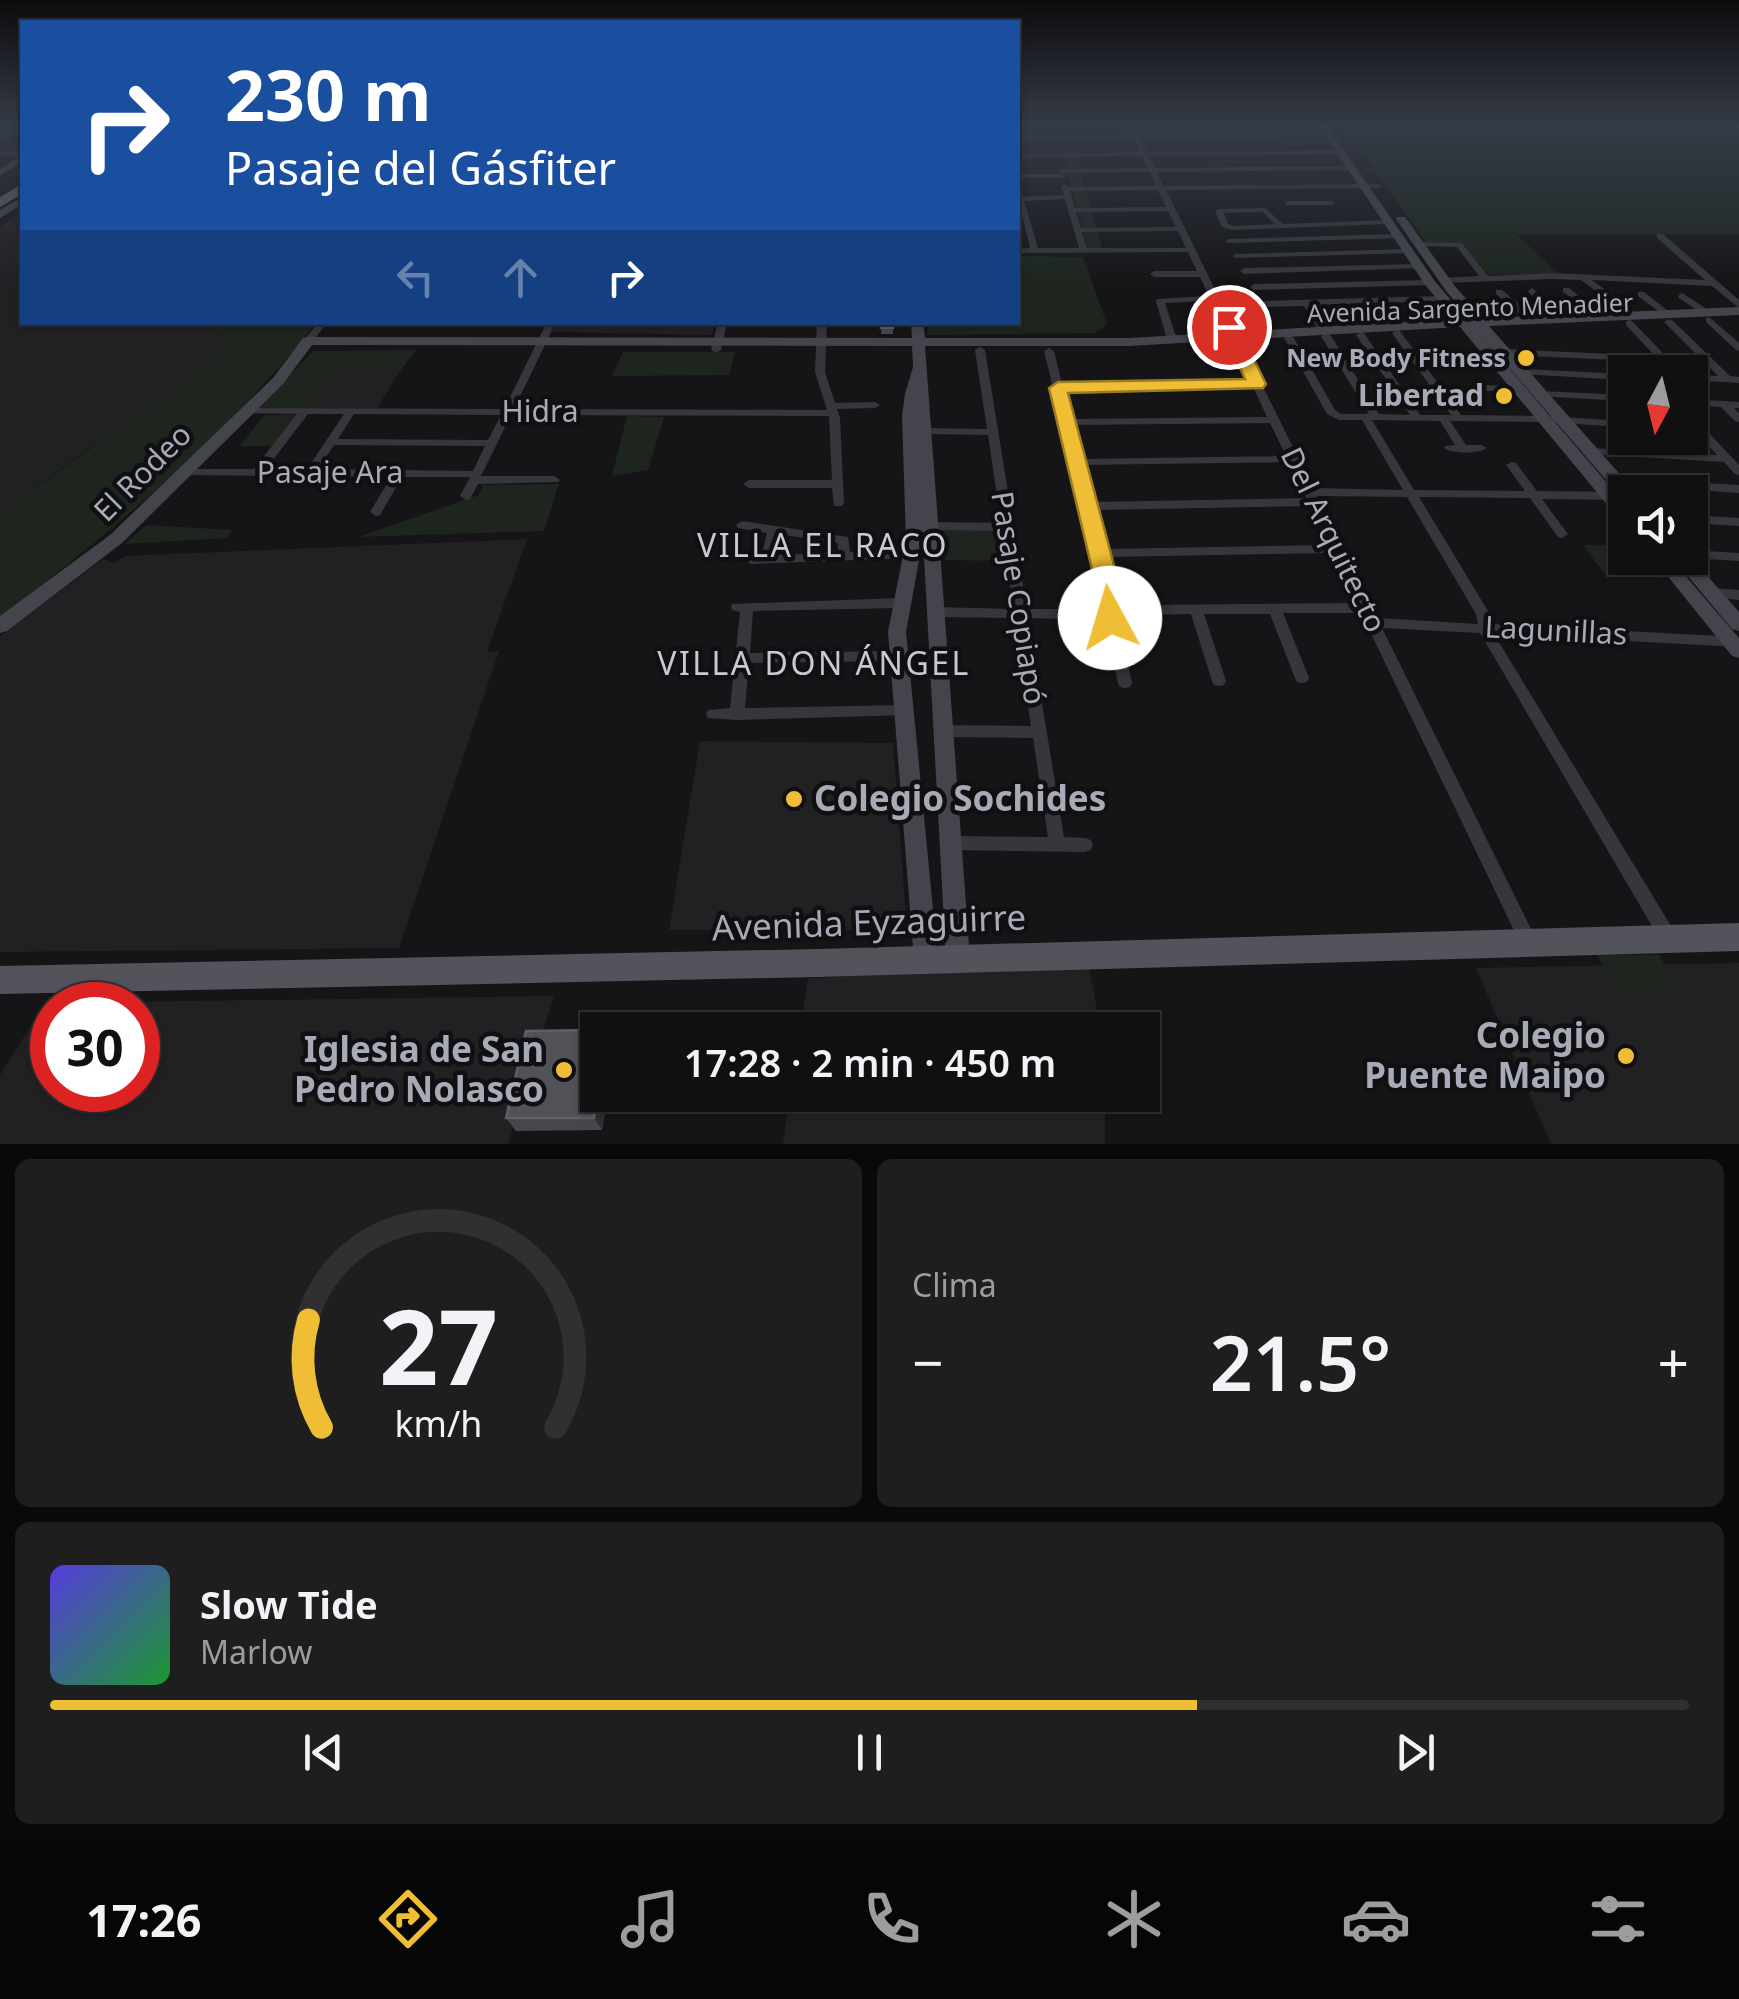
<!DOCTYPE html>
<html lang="es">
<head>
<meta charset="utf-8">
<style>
  body { margin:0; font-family:"Noto Sans",sans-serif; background:#1e1e1f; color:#f1f3f6; height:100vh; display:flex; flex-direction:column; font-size:38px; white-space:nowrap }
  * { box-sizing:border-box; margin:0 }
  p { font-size:32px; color:#9c9d9f }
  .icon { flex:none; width:55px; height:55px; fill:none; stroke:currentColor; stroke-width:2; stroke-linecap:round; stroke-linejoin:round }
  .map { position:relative; height:1144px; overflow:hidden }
  .drawer { display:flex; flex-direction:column; gap:15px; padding:15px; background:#090909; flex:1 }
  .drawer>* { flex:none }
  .hud { position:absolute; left:20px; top:20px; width:1000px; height:305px; border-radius:0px; box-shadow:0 2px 8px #0004,0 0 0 2px #303031; background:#1a4fa0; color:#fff; overflow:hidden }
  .needle { width:65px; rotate:187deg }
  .controls { position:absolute; left:1608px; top:355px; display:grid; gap:20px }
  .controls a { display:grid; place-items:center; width:100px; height:100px; border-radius:0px; background:#101011; box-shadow:0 2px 8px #0004,0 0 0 2px #303031; font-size:50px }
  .speed { position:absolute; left:30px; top:982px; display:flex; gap:20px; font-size:50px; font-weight:700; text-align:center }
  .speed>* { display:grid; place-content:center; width:130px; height:130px; border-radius:50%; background:#101011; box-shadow:0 2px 8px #0004,0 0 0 2px #303031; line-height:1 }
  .speed .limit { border:15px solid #d22; background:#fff; color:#111 }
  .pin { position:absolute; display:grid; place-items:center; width:85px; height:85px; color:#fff; margin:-42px; border:5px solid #fff; border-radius:50%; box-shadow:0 2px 10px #0007 }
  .me { position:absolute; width:110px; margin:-55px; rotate:354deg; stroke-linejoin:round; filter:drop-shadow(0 0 8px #0008) }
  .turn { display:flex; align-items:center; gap:35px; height:210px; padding:0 40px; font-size:45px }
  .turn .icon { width:130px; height:130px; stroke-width:2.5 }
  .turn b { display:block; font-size:70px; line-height:85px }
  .lanes { display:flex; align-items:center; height:95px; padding:0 40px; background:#0003; justify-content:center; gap:50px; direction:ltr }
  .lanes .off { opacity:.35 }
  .big { font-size:75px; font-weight:600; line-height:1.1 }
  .drawer .widget { flex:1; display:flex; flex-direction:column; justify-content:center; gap:15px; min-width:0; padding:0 35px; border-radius:15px; background:#1e1e1f }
  .drawer .dial { align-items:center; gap:0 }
  .dial svg { height:260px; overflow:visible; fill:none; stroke:#303031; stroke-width:7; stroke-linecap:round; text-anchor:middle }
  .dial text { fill:#f1f3f6; stroke:none }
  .song { display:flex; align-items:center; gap:30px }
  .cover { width:120px; height:120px; border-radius:15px; background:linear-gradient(135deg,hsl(250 70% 55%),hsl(130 70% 35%)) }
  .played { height:10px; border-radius:5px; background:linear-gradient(90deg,#efbe34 70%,#303031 70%) }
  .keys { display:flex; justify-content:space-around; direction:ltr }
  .heat { display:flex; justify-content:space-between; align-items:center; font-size:55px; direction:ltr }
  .drawer .tiles { flex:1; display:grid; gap:15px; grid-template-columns:1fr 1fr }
  .widget:last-child { grid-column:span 2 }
  .trip { position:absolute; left:580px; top:1012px; width:580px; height:100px; border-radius:0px; background:#101011; box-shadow:0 2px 8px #0004,0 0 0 2px #303031; font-weight:600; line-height:100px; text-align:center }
  .tabs { display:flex; height:160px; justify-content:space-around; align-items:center; background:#060607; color:#9c9d9f }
  .tabs .icon { width:70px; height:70px }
  .tabs .on { color:#efbe34 }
  .tabs b { font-size:45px; color:#f1f3f6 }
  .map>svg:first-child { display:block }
</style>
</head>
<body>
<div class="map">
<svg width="1739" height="1144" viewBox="0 0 1739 1144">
  <rect width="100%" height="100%" fill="#151517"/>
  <g fill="#212124" fill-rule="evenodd">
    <polygon points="22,211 22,322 210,323 228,340 225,350 131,424 87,450 0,512 0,227"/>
    <polygon points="557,322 715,322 715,323 712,335 552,332"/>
    <polygon points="336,371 400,371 377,408 309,408"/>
    <polygon points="527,539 487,652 499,651 399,948 0,952 0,636 103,559 113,563 125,556"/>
    <polygon points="700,741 893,743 907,930 669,930"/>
    <polygon points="1739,963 1739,1144 1551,1144 1476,968"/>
    <polygon points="1089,967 1101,1030 800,1030 808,978"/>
    <path d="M554,996L508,1144H0V1075L45,1003ZM52,1005H138V1090H52Z"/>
    <polygon points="790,1095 1105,1095 1105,1144 783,1144"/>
  </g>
  <g fill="#1d251e">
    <polygon points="1343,126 1739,126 1739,235 1517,235 1558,273 1488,275 1462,243 1426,242"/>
    <polygon points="1059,138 1071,138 1102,249 1088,249"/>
    <polygon points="1018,256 1083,257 1107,324 1095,333 928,335 927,323 1018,322"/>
    <path d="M210,323H316C227,436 114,530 0,617V512C76,458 152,408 225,350L228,340Z"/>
    <polygon points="416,350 400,371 336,371 309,408 259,408 313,351"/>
    <polygon points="623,352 735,352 729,375 612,376"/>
    <polygon points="265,415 298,415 273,446 239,446"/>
    <polygon points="627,416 664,417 648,470 612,476"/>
    <polygon points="559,484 544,531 358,537 479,495 483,485"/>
    <polygon points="146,525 232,530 227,538 125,544"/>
    <polygon points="943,530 1002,531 1007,561 945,560"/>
    <polygon points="1583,545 1625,546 1625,558 1647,558 1664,578 1604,573"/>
    <polygon points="1597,955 1659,955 1680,989 1616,989"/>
  </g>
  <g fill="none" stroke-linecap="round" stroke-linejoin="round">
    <g fill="#36363c" fill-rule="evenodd">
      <polygon points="22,126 22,130 0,143 0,138"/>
      <path d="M1331,133L1334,135L1333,136L1140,139L1147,152L1342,150L1345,152L1342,154L1149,156L1155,168L1353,166L1356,168L1353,170L1157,172L1163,186L1378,184L1382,186L1378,188L1166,190L1313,488L1403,490L1362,420H1339L1327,414L1284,338L1289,335L1294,338L1335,410L1341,414H1369L1321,336L1326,333L1331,336L1379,414L1410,415L1356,335L1361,332L1364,333L1420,415H1451L1392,333L1397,330L1400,331L1461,415L1544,416L1625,421V427L1544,422L1450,421L1466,445H1482L1487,448C1478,454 1453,454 1444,448L1445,446L1455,445L1440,421L1372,420L1414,490L1525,491L1506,465L1512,462L1516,463L1537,491L1626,492L1625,500L1542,499L1568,534L1562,538L1558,537L1530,498L1419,497L1488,611L1492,624L1739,637V647L1494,634L1674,931L1677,937L1674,943L1668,945L1662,943L1480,633L1382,628L1535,937L1538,943L1535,949L1529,952L1523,949L1361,613H1283L1309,678L1307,682L1302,683L1297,682L1295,678L1270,614H1204L1226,681L1224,685L1219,686L1214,685L1212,681L1191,614L1146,615L1123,607L1117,616L1132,683L1130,687L1125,688L1120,687L1118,683L1103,616L1113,601L1102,586L1044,351L1049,348L1054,351L1062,384L1250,381L1211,301L1165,303L1177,340L1172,343L1167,340L1156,301L1157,299L1209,296L1200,277H1154L1150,274L1154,271H1197L1188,252L1018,253V249L1030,248L1018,197L1064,195L1061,186L1065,184L1069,187L1156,186L1150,172L1061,173L1057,171L1061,169L1148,168L1142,156L1018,158V154L1140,152L1134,139L1018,141V137ZM1158,190L1166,207L1075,208L1070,191ZM1065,199L1079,248H1038L1024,201ZM1168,211L1176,227L1081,228L1076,212ZM1178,231L1186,248H1087L1082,232ZM1253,387L1267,417L1071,419L1064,390ZM1270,423L1286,456L1081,459L1073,425ZM1289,462L1306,498L1093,502L1083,465ZM1317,496L1407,497L1476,614L1478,624L1378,618ZM1310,506L1329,545L1105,549L1095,510ZM1333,553L1357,603L1147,605C1114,594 1115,589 1107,557Z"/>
      <polygon points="22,151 22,155 0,156 0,152"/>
      <polygon points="1018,174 1062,174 1066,176 1062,178 1018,178"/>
      <polygon points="1286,201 1331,201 1335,203 1331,205 1286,205"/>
      <path d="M1265,208L1283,224L1388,220L1392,222L1388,224L1232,230L1222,227L1215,211L1219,209ZM1263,212L1275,224L1233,226L1228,224L1224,213Z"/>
      <polygon points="1399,234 1402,234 1402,238 1229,243 1225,241 1229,239"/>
      <polygon points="1657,234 1663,234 1739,300 1739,308 1712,286 1592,280 1637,314 1639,316 1634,319 1581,280 1551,279 1444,283 1441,282 1441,278 1479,276 1457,247 1419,246 1415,244 1419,242 1462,243 1488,276 1551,273 1705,280 1657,238"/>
      <polygon points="1408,249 1412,251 1411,253 1236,258 1232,256 1236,254"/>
      <polygon points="1419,264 1423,266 1422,268 1244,274 1240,271 1244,268"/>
      <polygon points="1430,280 1434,283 1433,285 1254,290 1250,287 1254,284"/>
      <polygon points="1532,288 1569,317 1569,321 1563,321 1529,293 1528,291"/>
      <polygon points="1563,288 1569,288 1603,315 1603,319 1597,319 1563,292"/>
      <polygon points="1496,290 1502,290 1535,318 1535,322 1529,322 1496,294"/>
      <polygon points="1638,292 1644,292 1672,314 1665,316 1638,296"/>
      <polygon points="1682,293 1710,311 1710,315 1704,315 1679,298 1678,296"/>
      <polygon points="1443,296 1446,297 1446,301 1312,305 1327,329 1322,332 1319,331 1304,306 1263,307 1259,304 1263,301"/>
      <polygon points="1709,317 1739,343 1739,351 1736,350 1706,322 1706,318"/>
      <polygon points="1669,319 1672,320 1730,376 1739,377 1739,383 1690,380 1690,374 1718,376 1664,322"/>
      <polygon points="1629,320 1632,321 1681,372 1671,372 1661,362 1505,355 1500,352 1505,349 1655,356 1626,325 1626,321"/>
      <polygon points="319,322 328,322 311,343 305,343 303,341"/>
      <path d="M547,322H556L514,409L827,410L815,372L817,322H827L825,372L835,403L875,402L880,405L875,408L837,409L840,418L844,503L842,506H834L832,488H749L743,484L749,480H832L829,416L511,415L481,476H554L560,480L558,482L478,484L470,499L466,500L460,496L470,477H402L380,515L376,516L370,512L391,477L183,475L177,472L183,469H254L297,414L242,413L241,411L246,408L504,409ZM308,414H344L307,469H266ZM354,414L501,415L488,440L338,439ZM334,445L485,446L473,471L318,469Z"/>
      <polygon points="718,322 727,322 721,350 716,353 711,350"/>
      <polygon points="980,347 985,350 1027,609 1060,609 1065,611 1067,614 1065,617 1060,619 1028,618 1064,837 1085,838 1091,840 1093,845 1091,850 1085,852 948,850 942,848 940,843 942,838 948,836 1048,837 1033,738 941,737 936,735 934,731 936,727 941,725 1031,726 1015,618 934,617 929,615 927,612 929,609 934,607 1014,609 1002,531 930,530 924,526 930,522 1001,523 988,435 923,434 918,431 923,428 987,429 975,350"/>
      <polygon points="1449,359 1497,360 1502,363 1497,366 1446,364 1444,362"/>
      <polygon points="1522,369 1625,374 1625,380 1519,374 1519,370"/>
      <polygon points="1470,385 1519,386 1524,389 1519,392 1466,390 1465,388"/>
      <polygon points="1541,391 1625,395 1625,401 1537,396 1537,392"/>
      <polygon points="1690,399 1739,402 1739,408 1734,408 1739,413 1739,422 1735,421 1721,407 1690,405"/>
      <polygon points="1690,416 1694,417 1739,465 1739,475 1735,474 1724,462 1590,454 1585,451 1590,448 1717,455 1690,425"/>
      <polygon points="1617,478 1739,485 1739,493 1613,484 1611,482 1613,480"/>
      <polygon points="1690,515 1739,518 1739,526 1690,523"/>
      <path d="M742,521L848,537L850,552L912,550L918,554L912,558L751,564L745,560L751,556L762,555L767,533L738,528L736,525ZM778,534L838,543V553L775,555Z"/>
      <polygon points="1690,550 1739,553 1739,561 1690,558 1688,558 1690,558"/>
      <polygon points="1713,588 1739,590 1739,600 1708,596 1707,593"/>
      <polygon points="900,598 906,603 900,608 753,611 750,653 899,651 904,652 906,656 904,660 899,661 749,663 745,708 904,705 909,707 911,711 909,715 737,720 708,718 706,714 708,710 730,708 740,612 732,610 731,607 732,604"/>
    </g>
    <g fill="#44454c" fill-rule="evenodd">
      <polygon points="1319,126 1327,126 1434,280 1467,319 1470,319 1446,291 1396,219 1397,217 1405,217 1454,285 1483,318 1739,307 1739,315 1489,326 1632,488 1634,492 1625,492 1625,497 1620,496 1473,326 1625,504 1625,520 1619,519 1460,327 1129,346 925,346 970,959 967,968 958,971 949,968 946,959 923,538 906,632 938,960 935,969 926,972 917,969 914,960 888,632 906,540 902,416 905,394 913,367 912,346 312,345 283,384 122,543 7,631 0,633 0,616 110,535 273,378 303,338 308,337 912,338 911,322 923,322 925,338 1129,338 1454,319 1426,286"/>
      <polygon points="22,155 22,162 0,176 0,169"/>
      <polygon points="22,197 22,204 0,218 0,210"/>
      <polygon points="1690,556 1739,612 1739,631 1732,629 1673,558"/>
      <polygon points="1653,558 1670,558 1739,638 1739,658 1732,656"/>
    </g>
    <polygon fill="#52535b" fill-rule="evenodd" points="1739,923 1739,951 818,977 0,994 0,966 818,949"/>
    <polygon fill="#62646d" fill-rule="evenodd" points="22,184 22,194 0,207 0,197"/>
  </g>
  <g fill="#46474c">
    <polygon points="882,322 893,322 893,334 881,334"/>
    <polygon points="1690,535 1706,543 1702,547 1690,547"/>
    <polygon points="598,1095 608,1095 602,1130 516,1131 506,1118"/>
  </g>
  <polygon fill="#2e2f32" points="598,1095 608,1095 602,1130 594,1118"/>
  <g fill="#515258" stroke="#5e6066" stroke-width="2.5">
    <polygon points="882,322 893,322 893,328 881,328"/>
    <polygon points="1690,535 1700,536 1706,543 1692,543 1690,540"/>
    <polygon points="598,1030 598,1095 594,1118 506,1118 526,1031"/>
  </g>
  <linearGradient id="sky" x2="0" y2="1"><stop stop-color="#0c0c0d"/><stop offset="0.44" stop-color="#353b47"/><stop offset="1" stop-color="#353b47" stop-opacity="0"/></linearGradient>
  <rect width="1739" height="286" fill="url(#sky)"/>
  <polygon fill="#efbe34" stroke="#9b7c22" stroke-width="2.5" points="1229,322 1238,327 1266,384 1263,388 1068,393 1119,584 1131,601 1118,624 1101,624 1098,618 1107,602 1096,586 1049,388 1058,382 1245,379 1221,327"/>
  <g fill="#efbe34" stroke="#101012" stroke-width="4">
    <circle cx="1526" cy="358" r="10"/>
    <circle cx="1504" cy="396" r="10"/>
    <circle cx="794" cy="799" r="10"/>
    <circle cx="1626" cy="1056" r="10"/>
    <circle cx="564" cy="1070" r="10"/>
  </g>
  <g text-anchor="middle" stroke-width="9" stroke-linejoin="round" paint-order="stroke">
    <g font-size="25" fill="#a7abb7" stroke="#101012">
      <text transform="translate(1470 308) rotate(-2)" y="9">Avenida Sargento Menadier</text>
    </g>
    <g font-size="25" font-weight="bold" fill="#a7abb7" stroke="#101012" text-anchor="end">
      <text x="1506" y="367">New Body Fitness</text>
    </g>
    <g font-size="30" font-weight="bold" fill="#a7abb7" stroke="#101012" text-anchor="end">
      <text x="1484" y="406">Libertad</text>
    </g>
    <g font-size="30" fill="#a7abb7" stroke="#101012">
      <text x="540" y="422">Hidra</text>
      <text transform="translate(143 473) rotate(-45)" y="10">El Rodeo</text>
      <text x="330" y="483">Pasaje Ara</text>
      <text transform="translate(1333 540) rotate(64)" y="10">Del Arquitecto</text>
      <text transform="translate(1018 598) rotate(81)" y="10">Pasaje Copiapó</text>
      <text transform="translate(1556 631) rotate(3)" y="10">Lagunillas</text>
    </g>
    <g font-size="32" letter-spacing="2.5" fill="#c8cad3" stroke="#101012">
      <text x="823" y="557">VILLA EL RACO</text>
      <text x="814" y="675">VILLA DON ÁNGEL</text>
    </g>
    <g font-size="35" font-weight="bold" fill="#a7abb7" stroke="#101012" text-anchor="end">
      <text x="814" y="811" text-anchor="start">Colegio Sochides</text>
      <text x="1606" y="1048">Colegio<tspan x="1606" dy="40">Puente Maipo</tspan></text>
      <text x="544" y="1062">Iglesia de San<tspan x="544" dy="40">Pedro Nolasco</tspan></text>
    </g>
    <g font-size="35" fill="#a7abb7" stroke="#101012">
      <text transform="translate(869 923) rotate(-2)" y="12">Avenida Eyzaguirre</text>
    </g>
  </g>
</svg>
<div class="controls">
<a><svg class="needle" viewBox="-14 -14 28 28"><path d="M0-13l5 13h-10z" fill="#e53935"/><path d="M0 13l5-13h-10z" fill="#9c9d9f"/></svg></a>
<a><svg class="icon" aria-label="sound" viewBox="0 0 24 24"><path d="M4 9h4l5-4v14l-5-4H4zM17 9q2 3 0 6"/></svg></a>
</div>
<div class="speed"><div class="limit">30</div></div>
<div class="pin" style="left:1229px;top:327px;background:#d93025"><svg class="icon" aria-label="arrive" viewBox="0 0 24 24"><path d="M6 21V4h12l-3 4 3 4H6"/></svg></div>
<svg class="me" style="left:1110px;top:618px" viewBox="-20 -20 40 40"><circle r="19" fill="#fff"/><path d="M0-13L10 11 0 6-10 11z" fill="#efbe34"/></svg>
<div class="trip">17:28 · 2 min · 450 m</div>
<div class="hud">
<div class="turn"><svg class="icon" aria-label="right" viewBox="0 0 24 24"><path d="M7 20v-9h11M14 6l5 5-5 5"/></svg><div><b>230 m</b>Pasaje del Gásfiter</div></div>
<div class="lanes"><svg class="icon off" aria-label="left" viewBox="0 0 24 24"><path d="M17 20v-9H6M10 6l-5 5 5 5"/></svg><svg class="icon off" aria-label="ahead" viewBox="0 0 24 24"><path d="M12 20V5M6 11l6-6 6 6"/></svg><svg class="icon" aria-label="right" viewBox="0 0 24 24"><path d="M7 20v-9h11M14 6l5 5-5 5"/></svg></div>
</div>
</div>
<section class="drawer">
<div class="tiles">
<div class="widget dial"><svg viewBox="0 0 100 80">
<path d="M14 69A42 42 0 1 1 86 69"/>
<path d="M14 69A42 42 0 0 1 10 36" stroke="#efbe34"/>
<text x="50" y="56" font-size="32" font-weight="700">27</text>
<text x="50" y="72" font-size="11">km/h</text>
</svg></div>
<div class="widget"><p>Clima</p>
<div class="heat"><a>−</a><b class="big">21.5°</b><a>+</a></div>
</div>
<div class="widget">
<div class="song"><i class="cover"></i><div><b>Slow Tide</b><p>Marlow</p></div></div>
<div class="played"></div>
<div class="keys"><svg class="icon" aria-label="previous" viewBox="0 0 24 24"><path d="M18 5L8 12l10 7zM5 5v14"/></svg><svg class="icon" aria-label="pause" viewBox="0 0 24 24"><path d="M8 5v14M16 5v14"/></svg><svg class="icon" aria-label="next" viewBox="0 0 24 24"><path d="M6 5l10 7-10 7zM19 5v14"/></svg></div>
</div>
</div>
</section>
<nav class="tabs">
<b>17:26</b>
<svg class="icon on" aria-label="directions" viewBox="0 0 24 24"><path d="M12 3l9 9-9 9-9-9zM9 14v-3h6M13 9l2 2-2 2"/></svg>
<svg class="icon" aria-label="music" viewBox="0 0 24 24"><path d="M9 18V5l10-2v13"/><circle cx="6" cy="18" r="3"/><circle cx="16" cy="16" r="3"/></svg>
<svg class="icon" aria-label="phone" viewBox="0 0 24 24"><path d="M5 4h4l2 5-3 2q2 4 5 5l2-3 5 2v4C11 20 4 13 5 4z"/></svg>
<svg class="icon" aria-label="climate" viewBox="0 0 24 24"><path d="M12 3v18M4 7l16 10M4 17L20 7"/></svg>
<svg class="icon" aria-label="car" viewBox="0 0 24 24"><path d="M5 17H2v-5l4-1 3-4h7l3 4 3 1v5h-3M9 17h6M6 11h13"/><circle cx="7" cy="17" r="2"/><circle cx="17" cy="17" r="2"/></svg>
<svg class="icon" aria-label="filters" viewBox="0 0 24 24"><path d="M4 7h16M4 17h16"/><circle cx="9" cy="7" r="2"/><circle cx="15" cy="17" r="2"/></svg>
</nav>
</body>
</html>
